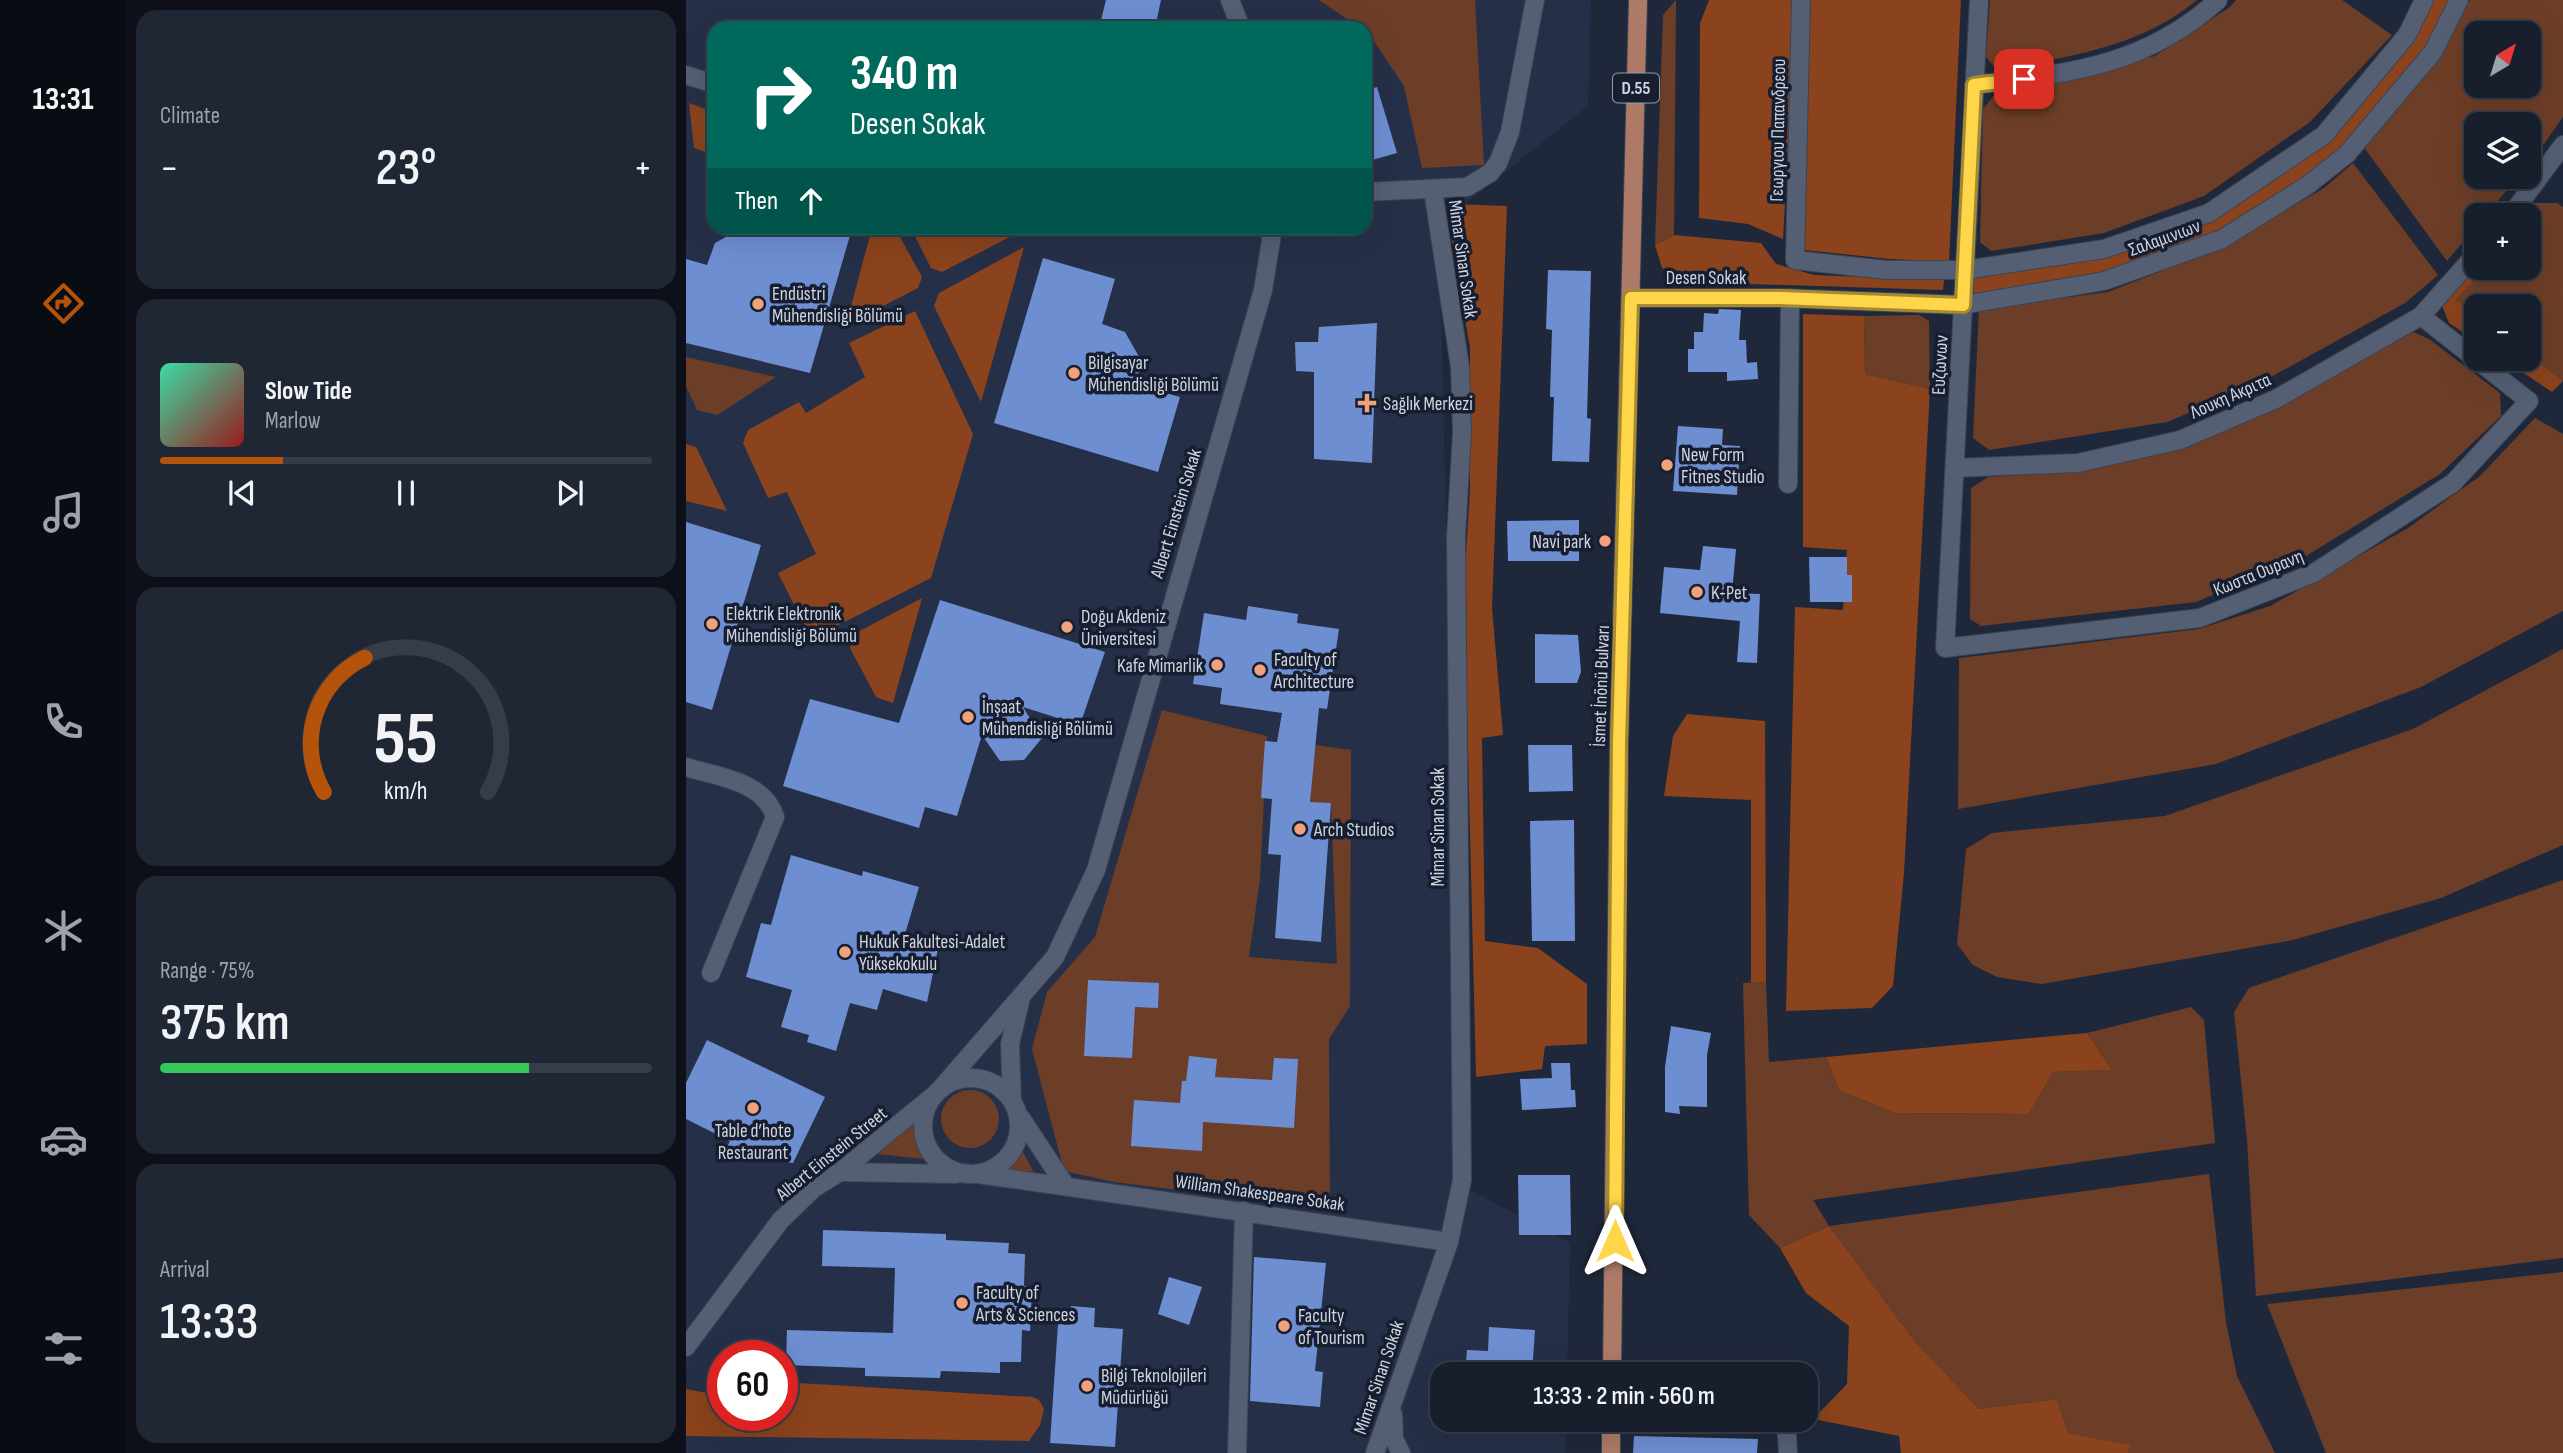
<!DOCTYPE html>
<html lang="en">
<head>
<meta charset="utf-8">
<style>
  body { margin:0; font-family:"Sofia Sans Condensed",sans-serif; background:#202734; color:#f1f3f6; height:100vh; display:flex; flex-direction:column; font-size:26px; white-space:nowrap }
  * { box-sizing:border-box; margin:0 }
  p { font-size:23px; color:#9ea2a9 }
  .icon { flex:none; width:38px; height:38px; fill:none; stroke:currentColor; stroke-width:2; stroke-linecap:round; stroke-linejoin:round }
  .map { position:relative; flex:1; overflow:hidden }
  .sheet { display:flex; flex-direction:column; gap:10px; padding:10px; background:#0d1018; width:560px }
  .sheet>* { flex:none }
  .top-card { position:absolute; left:21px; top:21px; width:665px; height:214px; border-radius:21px; box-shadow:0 7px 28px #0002,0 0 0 2px #363c48; background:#00695c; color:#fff; overflow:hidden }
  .needle { width:46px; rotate:38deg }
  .fabs { position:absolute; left:1778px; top:21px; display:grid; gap:14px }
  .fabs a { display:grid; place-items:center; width:77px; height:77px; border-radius:14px; background:#171e2c; box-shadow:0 7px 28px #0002,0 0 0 2px #363c48; font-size:35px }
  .speed { position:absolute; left:21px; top:1340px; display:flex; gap:14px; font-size:35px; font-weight:700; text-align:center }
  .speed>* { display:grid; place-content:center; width:91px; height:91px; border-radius:50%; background:#171e2c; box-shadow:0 7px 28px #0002,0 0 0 2px #363c48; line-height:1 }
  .speed .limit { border:10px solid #d22; background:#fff; color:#111 }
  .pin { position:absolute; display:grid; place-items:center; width:60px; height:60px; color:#fff; margin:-30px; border-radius:14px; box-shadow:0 4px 10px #0006 }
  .me { position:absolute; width:77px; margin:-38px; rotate:0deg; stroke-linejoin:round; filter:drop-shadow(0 0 5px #0008) }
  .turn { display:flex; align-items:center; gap:24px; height:147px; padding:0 28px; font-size:32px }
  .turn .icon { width:91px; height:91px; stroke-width:2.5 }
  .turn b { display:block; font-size:49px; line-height:60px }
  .then { display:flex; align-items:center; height:66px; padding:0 28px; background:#0003; gap:14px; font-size:26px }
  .big { font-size:52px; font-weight:600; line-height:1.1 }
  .sheet .widget { flex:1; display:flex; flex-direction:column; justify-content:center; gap:10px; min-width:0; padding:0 24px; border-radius:21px; background:#202734 }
  .sheet .dial { align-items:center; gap:0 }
  .dial svg { height:182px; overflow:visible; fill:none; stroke:#363c48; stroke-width:7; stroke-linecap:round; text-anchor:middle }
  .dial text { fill:#f1f3f6; stroke:none }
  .song { display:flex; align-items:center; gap:21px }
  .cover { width:84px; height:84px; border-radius:10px; background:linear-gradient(135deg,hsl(160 70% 55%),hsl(0 70% 35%)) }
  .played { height:7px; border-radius:4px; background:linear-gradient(90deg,#b45309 25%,#363c48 25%) }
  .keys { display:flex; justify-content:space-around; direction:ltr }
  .heat { display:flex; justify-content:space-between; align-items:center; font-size:38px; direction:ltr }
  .charge { height:10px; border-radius:5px; background:linear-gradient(90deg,#34c759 75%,#363c48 0) }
  .trip { position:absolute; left:744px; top:1362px; width:388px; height:70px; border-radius:21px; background:#171e2c; box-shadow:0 7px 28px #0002,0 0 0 2px #363c48; font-weight:600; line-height:70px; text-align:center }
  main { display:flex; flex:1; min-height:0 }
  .menu { display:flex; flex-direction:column; width:126px; justify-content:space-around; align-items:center; background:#090c12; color:#9ea2a9 }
  .menu .icon { width:49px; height:49px }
  .menu .active { color:#b45309 }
  .menu b { font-size:32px; color:#f1f3f6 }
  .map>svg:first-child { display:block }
</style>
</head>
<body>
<main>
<nav class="menu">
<b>13:31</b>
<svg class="icon active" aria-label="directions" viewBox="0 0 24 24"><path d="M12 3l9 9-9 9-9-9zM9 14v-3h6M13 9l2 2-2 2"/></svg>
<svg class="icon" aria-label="music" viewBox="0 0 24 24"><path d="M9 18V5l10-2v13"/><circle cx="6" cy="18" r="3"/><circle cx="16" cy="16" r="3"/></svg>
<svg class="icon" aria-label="phone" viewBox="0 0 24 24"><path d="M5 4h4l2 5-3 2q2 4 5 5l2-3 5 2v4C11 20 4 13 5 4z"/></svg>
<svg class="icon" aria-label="climate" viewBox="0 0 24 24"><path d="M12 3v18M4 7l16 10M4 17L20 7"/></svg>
<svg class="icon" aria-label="car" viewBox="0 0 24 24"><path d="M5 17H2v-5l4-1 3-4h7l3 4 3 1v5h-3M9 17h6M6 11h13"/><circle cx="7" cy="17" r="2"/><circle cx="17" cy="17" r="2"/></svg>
<svg class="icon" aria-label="filters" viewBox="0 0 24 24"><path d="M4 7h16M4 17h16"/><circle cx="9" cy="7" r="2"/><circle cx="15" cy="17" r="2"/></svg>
</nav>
<section class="sheet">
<div class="widget"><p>Climate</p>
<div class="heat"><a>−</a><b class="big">23°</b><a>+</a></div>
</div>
<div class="widget">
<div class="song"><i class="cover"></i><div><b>Slow Tide</b><p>Marlow</p></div></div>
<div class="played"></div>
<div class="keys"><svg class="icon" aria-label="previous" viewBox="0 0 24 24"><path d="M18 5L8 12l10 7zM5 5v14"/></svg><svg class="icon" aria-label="pause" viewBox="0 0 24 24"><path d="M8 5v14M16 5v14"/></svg><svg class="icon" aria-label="next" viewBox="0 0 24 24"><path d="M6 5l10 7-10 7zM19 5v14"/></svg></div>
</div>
<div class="widget dial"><svg viewBox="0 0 100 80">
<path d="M14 69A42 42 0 1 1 86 69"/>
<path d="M14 69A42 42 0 0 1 32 10" stroke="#b45309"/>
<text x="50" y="56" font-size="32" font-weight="700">55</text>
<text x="50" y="72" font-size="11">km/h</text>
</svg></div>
<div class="widget"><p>Range · 75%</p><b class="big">375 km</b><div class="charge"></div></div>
<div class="widget"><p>Arrival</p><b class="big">13:33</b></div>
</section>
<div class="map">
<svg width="1877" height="1453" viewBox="0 0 1877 1453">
  <rect width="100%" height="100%" fill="#1f283a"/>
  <path fill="#253048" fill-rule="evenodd" d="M0,0H905L902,106L756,222L753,228L772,1026L773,1184L884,1243L881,1374H756V1419H880L879,1453H0ZM28,28H679V228H28ZM37,1356H96V1416H37Z"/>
  <g fill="#6d3e27" fill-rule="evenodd">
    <polygon points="633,0 789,0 798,165 736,168 718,86 679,28 674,28"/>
    <polygon points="990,0 988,235 969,245 977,15"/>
    <path d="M1304,0H1511C1455,47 1380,58 1310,69L1300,57Z"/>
    <polygon points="1550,0 1656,0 1706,35 1624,122 1518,196 1418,233 1305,251 1294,242 1297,109 1309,94 1469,56 1544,7"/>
    <path d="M1784,0H1877V117L1843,165V124H1790V177H1832L1800,215H1790V226L1761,261L1677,146L1752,59ZM1790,33H1843V86H1790Z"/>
    <polygon points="1667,163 1752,275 1719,303 1574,383 1481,422 1303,450 1287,438 1293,309 1422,292 1539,246 1638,188"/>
    <polygon points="1849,203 1871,203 1877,207 1877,381 1843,355 1843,306 1790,306 1790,315 1770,300 1800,268 1843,268 1843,215 1837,215"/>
    <polygon points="1233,315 1243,321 1244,389 1179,374 1178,316"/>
    <polygon points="1727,332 1743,339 1814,393 1815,416 1754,474 1620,556 1510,602 1295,626 1284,619 1285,488 1302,477 1392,471 1505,444"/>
    <polygon points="0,357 90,377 31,415 11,410 0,386"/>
    <polygon points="1849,418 1877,434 1877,611 1735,687 1530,764 1272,809 1273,658 1513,629 1584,606 1722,528 1794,476"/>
    <polygon points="1877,649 1877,845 1755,898 1607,940 1356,984 1311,977 1287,965 1271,944 1280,849 1306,833 1479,816 1727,729"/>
    <polygon points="476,710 581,736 574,879 563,957 651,964 645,804 624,802 628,745 665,750 664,1006 643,1039 644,1209 428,1182 378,1171 346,1049 361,992 409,937"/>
    <polygon points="1877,880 1877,1258 1570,1296 1561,1140 1548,1012 1563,988"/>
    <polygon points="1080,982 1083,1062 1140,1057 1153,1090 1209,1113 1343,1114 1367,1072 1426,1070 1401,1033 1505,1007 1518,1020 1529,1143 1127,1200 1143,1226 1523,1174 1540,1322 1551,1376 1589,1453 1442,1453 1443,1445 1382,1433 1371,1399 1293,1409 1227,1339 1143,1226 1094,1248 1063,1215 1057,983"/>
    <circle cx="284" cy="1119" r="29"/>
    <polygon points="230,1116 231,1139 247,1160 192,1154"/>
    <polygon points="333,1144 348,1173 315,1169"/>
    <polygon points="1877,1272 1877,1453 1640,1453 1581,1304"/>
  </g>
  <g fill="#8a431c">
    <polygon points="1023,0 1110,0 1097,239 1062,224 1013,218 1014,23"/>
    <polygon points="1123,0 1275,0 1263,262 1204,259 1118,250"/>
    <polygon points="1738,0 1773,0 1747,52 1661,154 1536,239 1418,281 1277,305 1279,270 1418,249 1523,213 1638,135"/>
    <polygon points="3,103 28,112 28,155 8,148"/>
    <polygon points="764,204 821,206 806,608 817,735 796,738 799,941 852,948 901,984 901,1044 859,1046 856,1069 790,1077 778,587 784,490 784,348 765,235"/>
    <polygon points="186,228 209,228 236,277 232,288 160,325"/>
    <polygon points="225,228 341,228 256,272 245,268"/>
    <polygon points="988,235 1075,243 1090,264 1128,275 1258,280 1257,290 1001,282 976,268 969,245"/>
    <polygon points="338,247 295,402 248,306 253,293"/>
    <polygon points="1790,265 1800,268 1770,300 1790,315 1790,341 1763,323 1755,303"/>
    <polygon points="229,311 287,434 245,578 135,634 121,630 92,573 130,554 101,492 82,498 57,443 62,430 113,402 120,413 179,377 163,343"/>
    <polygon points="1117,314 1178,316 1179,374 1244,389 1218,873 1207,986 1186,1008 1100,1011 1109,607 1157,610 1161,550 1117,547"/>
    <polygon points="1843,355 1877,381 1866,392 1817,359 1843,359"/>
    <polygon points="0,444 10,447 41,511 0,501"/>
    <polygon points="236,598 207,703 190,697 164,648 168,634"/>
    <polygon points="1001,714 1079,721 1080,982 1065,983 1065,800 978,796 987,736"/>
    <polygon points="1401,1033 1426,1070 1367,1072 1343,1114 1209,1113 1153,1090 1140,1057"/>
    <polygon points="1143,1226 1227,1339 1293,1409 1371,1399 1382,1433 1444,1445 1442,1453 1215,1453 1213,1436 1127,1419 1161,1384 1163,1326 1120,1293 1094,1248"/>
    <polygon points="96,1382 346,1397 353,1400 358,1409 354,1425 343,1441 0,1436 0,1389 37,1396 37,1416 96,1416"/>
  </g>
  <g fill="#6e8ed2">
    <polygon points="420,0 475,0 469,28 413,28"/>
    <polygon points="691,87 711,153 679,162 679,91"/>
    <polygon points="56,228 79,232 81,228 149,228 165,232 124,373 0,343 0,259 21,265 29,243"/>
    <polygon points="357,258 429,279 416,324 439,332 456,362 450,384 494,397 472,472 308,423"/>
    <polygon points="862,270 905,271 901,418 905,419 903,462 866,461 868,397 864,397 866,330 860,329"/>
    <polygon points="1033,309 1055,310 1053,340 1060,340 1061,363 1071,362 1072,379 1041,381 1041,372 1002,372 1002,349 1008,349 1008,332 1017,332 1018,313 1032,314"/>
    <polygon points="691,323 686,463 628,459 628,372 610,371 609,342 632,342 633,327"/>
    <polygon points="992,426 1037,429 1036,445 1054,446 1051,495 987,491"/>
    <polygon points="893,520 893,561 822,561 821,521"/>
    <polygon points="0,522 75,545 26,710 0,702"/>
    <polygon points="1017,546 1050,549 1046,593 1074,594 1071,663 1051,662 1054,621 974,613 978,567 1014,570"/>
    <polygon points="1123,557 1161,557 1161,575 1166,575 1166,602 1124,602"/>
    <polygon points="254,600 419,652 394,725 337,707 356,738 338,760 314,761 296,735 271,816 239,807 233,828 97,786 124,699 213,723"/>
    <polygon points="562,606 612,614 611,623 653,629 641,709 633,708 624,802 645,803 635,942 589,938 595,855 582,854 586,799 575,798 579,741 591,742 596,713 534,704 536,688 507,684 518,613 560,620"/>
    <polygon points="849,634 892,635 895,672 891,683 849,683"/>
    <polygon points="842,745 886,745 887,791 843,792"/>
    <polygon points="888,820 889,941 846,941 844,821"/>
    <polygon points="105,855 176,876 177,871 233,887 219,934 253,944 241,1002 197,989 191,1010 164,1003 150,1051 121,1042 123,1035 95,1027 106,990 60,977 75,923 85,925"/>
    <polygon points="402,980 473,983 472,1008 449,1007 446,1058 398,1056"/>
    <polygon points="985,1026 1025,1033 1021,1055 1021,1107 993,1106 994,1114 979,1112 979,1067"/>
    <polygon points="21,1040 139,1097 107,1163 38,1153 44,1141 0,1119 0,1083"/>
    <polygon points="503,1056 531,1059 529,1077 586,1080 588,1058 612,1059 608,1128 517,1122 516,1151 445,1146 448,1100 494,1103 496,1081 500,1081"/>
    <polygon points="865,1063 884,1063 885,1090 889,1090 890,1107 836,1110 834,1079 866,1078"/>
    <polygon points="832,1175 884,1175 885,1235 833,1235"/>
    <polygon points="137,1230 260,1234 260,1240 323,1243 322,1253 339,1254 338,1286 346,1287 344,1331 336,1330 335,1362 314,1362 314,1373 255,1371 254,1378 179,1376 179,1368 100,1365 101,1330 207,1333 209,1268 136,1266"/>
    <polygon points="568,1257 640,1263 629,1371 637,1372 634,1407 564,1401"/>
    <polygon points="483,1277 516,1287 503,1325 472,1314"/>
    <polygon points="385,1306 409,1308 408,1327 437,1329 429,1447 364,1443 372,1324 384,1325"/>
    <polygon points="803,1327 849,1330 846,1374 779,1374 781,1350 802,1351"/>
    <polygon points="948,1436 1072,1439 1071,1453 947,1453"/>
  </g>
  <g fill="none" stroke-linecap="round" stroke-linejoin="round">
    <g stroke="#3c4353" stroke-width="20">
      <g id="minor">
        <polyline points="544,0 555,28"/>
        <polyline points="1115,0 1109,260 1200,270 1279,270 1418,249 1523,213 1638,135 1721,35 1738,0"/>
        <polyline points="1293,0 1259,648 1514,618 1628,573 1767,483 1843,401 1735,316"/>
        <polyline points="0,75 28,84"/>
        <path d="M1288,85C1383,73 1458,67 1532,0"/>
        <polyline points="679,192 781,187 804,173 812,163 824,132 849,0"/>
        <polyline points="1825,215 1877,145"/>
        <polyline points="945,298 1094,298 1277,305 1418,281 1536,239 1622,185 1661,154 1747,52 1773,0"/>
        <polyline points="1269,468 1392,463 1494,440 1590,399 1735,316 1790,254"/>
        <polyline points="1102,484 1104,298"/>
        <path d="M0,767C32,777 78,781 89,817L25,973"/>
        <circle cx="285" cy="1126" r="48"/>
        <polyline points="257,1086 369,957 410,870 577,290 587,228"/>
        <polyline points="326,1100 324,1044 334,1002"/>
        <polyline points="335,1118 379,1185"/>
        <polyline points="154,1172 270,1174"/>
        <polyline points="292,1174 763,1242"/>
        <polyline points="0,1347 94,1221 128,1188 154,1172 246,1097"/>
        <polyline points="707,1414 708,1439 715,1453"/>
        <polyline points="1100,1419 1102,1453"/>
        <polyline points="551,1453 558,1211"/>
        <polyline points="689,1453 763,1242 776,1180 770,537 776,432 774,367 747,190"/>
      </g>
    </g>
    <g stroke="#3c4353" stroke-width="20">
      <g id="primary">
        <polyline points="926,1374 933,743 952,0"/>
        <polyline points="925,1453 925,1419"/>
      </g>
    </g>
    <use href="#minor" stroke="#545f74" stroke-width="18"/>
    <use href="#primary" stroke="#ad7a67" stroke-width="18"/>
  </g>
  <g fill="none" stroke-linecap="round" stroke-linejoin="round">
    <g stroke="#a68a30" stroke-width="18">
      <polyline id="route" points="929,1241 933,743 945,298 1094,298 1277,305 1288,85 1338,79"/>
    </g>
    <use href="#route" stroke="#ffd54a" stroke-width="12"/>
  </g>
  <g fill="#f1a17b" stroke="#161e30" stroke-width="2.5">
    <circle cx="72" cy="304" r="7"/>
    <circle cx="388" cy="373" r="7"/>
    <path d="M677.5 392.5h7v7h7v7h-7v7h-7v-7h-7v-7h7z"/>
    <circle cx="981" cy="465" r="7"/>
    <circle cx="919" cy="541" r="7"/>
    <circle cx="1011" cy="592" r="7"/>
    <circle cx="26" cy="624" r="7"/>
    <circle cx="381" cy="627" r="7"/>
    <circle cx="531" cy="665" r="7"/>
    <circle cx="574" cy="670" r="7"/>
    <circle cx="282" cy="717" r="7"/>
    <circle cx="614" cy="829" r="7"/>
    <circle cx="159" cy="952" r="7"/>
    <circle cx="67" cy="1108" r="7"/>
    <circle cx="276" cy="1303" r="7"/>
    <circle cx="598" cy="1326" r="7"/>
    <circle cx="401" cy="1386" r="7"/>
  </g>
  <g text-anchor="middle" stroke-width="7" stroke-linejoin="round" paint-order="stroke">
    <rect fill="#161e30" stroke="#979dab" stroke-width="2" x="927" y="73.5" width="46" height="29" rx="5"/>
    <g font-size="18" font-weight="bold" fill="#ced4e0">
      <text x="950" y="94">D.55</text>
    </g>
    <g font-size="19" fill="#ced4e0" stroke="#161e30">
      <text transform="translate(1091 130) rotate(-89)" y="7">Γεωργιου Παπανδρεου</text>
      <text transform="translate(1478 237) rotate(-20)" y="7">Σαλαμινιων</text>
      <text transform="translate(778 259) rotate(82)" y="7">Mimar Sinan Sokak</text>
      <text x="1020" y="284">Desen Sokak</text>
      <text transform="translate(1253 365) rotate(-87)" y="7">Ευζωνων</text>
      <text transform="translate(1544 395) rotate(-24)" y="7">Λουκη Ακριτα</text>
      <text transform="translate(489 513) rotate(-73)" y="7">Albert Einstein Sokak</text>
      <text transform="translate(1572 572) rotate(-22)" y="7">Κωστα Ουρανη</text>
      <text transform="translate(914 686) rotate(-88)" y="7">İsmet İnönü Bulvarı</text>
      <text transform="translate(751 827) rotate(-90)" y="7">Mimar Sinan Sokak</text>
      <text transform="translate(145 1153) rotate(-39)" y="7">Albert Einstein Street</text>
      <text transform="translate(574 1192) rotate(8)" y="7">William Shakespeare Sokak</text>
      <text transform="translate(692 1377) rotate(-71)" y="7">Mimar Sinan Sokak</text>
    </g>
    <g font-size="19" fill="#ced4e0" stroke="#161e30" text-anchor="start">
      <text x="86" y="300">Endüstri<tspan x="86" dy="22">Mühendisliği Bölümü</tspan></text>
      <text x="402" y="369">Bilgisayar<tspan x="402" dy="22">Mühendisliği Bölümü</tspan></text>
      <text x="697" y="410">Sağlık Merkezi</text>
      <text x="995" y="461">New Form<tspan x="995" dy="22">Fitnes Studio</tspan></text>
      <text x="905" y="548" text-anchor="end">Navi park</text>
      <text x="1025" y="599">K-Pet</text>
      <text x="40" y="620">Elektrik Elektronik<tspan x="40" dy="22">Mühendisliği Bölümü</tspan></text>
      <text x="395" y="623">Doğu Akdeniz<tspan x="395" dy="22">Üniversitesi</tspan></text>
      <text x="588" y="666">Faculty of<tspan x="588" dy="22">Architecture</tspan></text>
      <text x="517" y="672" text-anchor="end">Kafe Mimarlik</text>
      <text x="296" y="713">İnşaat<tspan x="296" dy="22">Mühendisliği Bölümü</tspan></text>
      <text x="628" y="836">Arch Studios</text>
      <text x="173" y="948">Hukuk Fakultesi-Adalet<tspan x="173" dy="22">Yüksekokulu</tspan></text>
      <text x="67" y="1137" text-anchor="middle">Table d’hote<tspan x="67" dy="22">Restaurant</tspan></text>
      <text x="290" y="1299">Faculty of<tspan x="290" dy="22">Arts &amp; Sciences</tspan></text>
      <text x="612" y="1322">Faculty<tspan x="612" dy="22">of Tourism</tspan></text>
      <text x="415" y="1382">Bilgi Teknolojileri<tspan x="415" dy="22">Müdürlüğü</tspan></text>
    </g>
  </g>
</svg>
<div class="fabs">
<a><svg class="needle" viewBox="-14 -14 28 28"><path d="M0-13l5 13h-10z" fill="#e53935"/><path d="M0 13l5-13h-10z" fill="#9ea2a9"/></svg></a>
<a><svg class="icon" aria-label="layers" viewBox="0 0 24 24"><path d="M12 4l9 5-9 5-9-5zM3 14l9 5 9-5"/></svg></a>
<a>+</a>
<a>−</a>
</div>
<div class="speed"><div class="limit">60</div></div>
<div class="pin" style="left:1338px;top:79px;background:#d93025"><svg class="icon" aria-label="arrive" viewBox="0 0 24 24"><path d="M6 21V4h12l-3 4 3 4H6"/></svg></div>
<svg class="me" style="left:929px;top:1241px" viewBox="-20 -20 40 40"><path d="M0-17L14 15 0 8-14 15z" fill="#ffd54a" stroke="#fff" stroke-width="4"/></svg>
<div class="trip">13:33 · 2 min · 560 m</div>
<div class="top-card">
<div class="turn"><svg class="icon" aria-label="right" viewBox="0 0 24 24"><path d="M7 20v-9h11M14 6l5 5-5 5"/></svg><div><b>340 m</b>Desen Sokak</div></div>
<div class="then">Then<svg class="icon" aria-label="ahead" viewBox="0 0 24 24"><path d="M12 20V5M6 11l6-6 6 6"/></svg></div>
</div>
</div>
</main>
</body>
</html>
